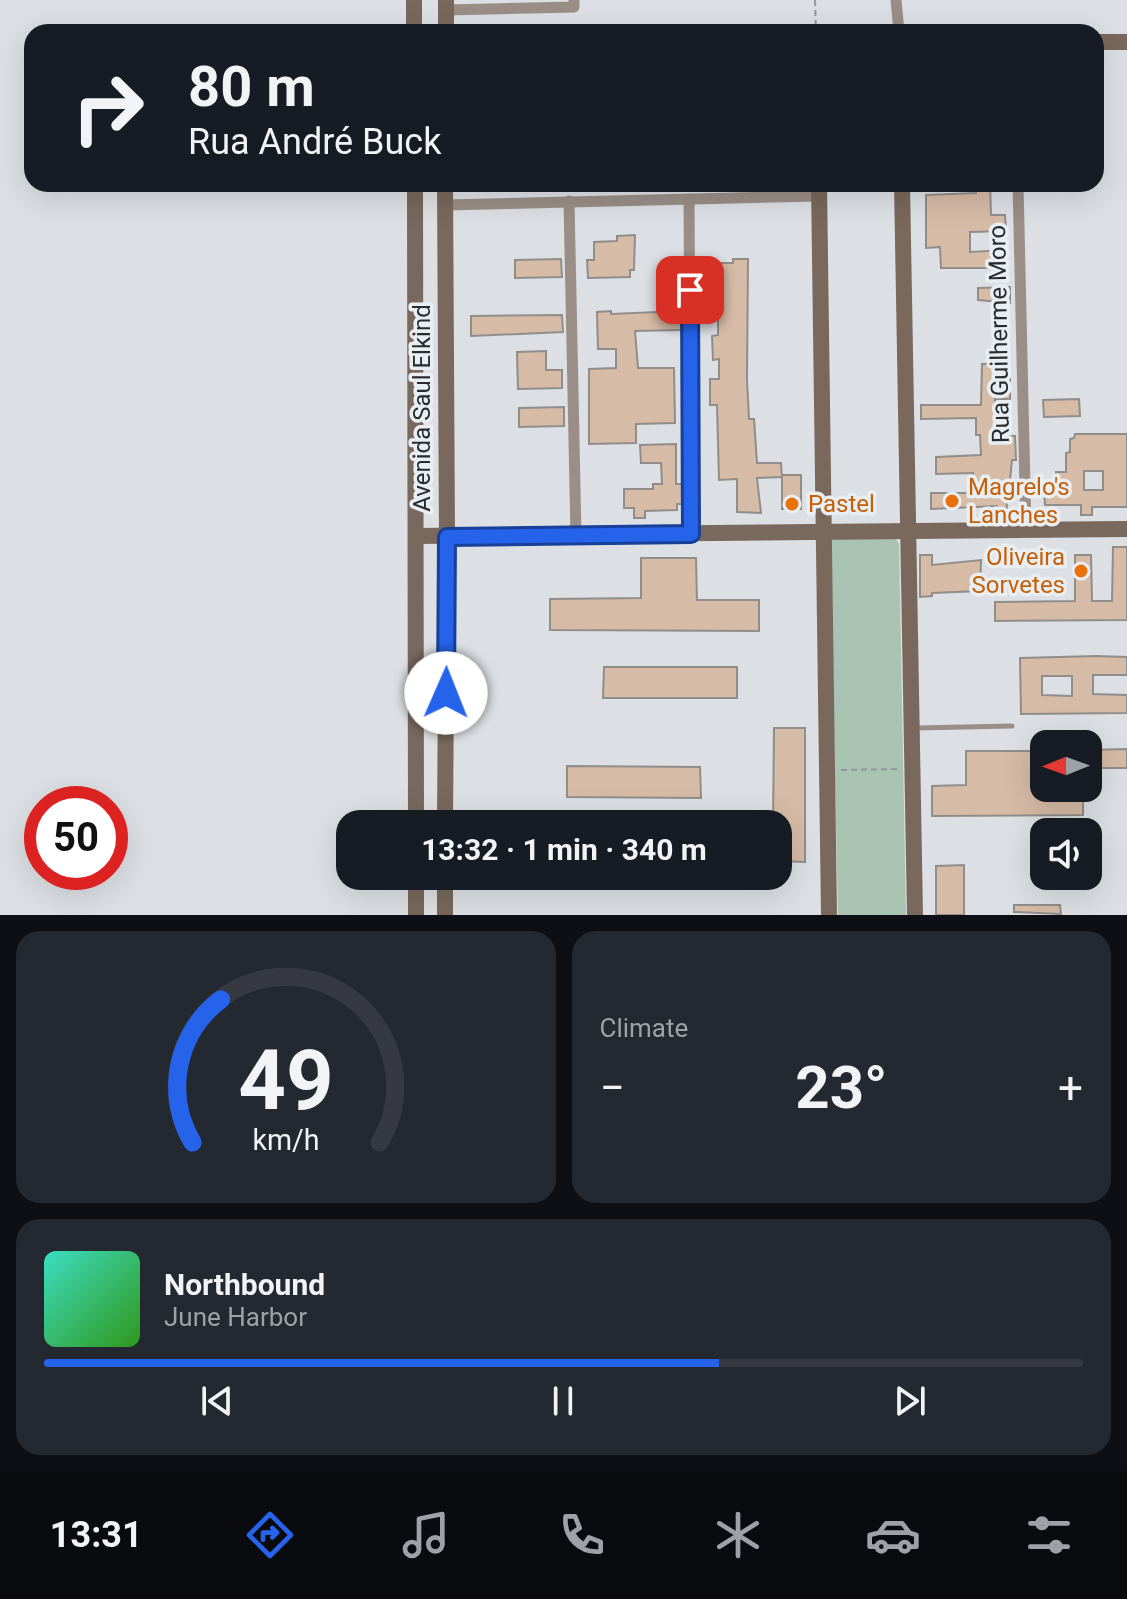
<!DOCTYPE html>
<html lang="en">
<head>
<meta charset="utf-8">
<style>
  body { margin:0; font-family:Roboto,sans-serif; background:#242831; color:#f1f3f6; height:100vh; display:flex; flex-direction:column; font-size:30px; white-space:nowrap }
  * { box-sizing:border-box; margin:0 }
  p { font-size:26px; color:#9ea1a6 }
  .icon { flex:none; width:44px; height:44px; fill:none; stroke:currentColor; stroke-width:2; stroke-linecap:round; stroke-linejoin:round }
  .map { position:relative; height:915px; overflow:hidden }
  .sheet { display:flex; flex-direction:column; gap:16px; padding:16px; background:#0d0f14; flex:1 }
  .sheet>* { flex:none }
  .top-card { position:absolute; left:24px; top:24px; width:1080px; height:168px; border-radius:24px; box-shadow:0 8px 32px #0002; background:#171b24; color:#f1f3f6; overflow:hidden }
  .needle { width:52px; rotate:269deg }
  .tools { position:absolute; left:1030px; top:730px; display:grid; gap:16px }
  .tools a { display:grid; place-items:center; width:72px; height:72px; border-radius:16px; background:#171b24; box-shadow:0 8px 32px #0002; font-size:40px }
  .speed { position:absolute; left:24px; top:786px; display:flex; gap:16px; font-size:40px; font-weight:700; text-align:center }
  .speed>* { display:grid; place-content:center; width:104px; height:104px; border-radius:50%; background:#171b24; box-shadow:0 8px 32px #0002; line-height:1 }
  .speed .limit { border:12px solid #d22; background:#fff; color:#111 }
  .pin { position:absolute; display:grid; place-items:center; width:68px; height:68px; color:#fff; margin:-34px; border-radius:16px; box-shadow:0 4px 12px #0006 }
  .me { position:absolute; width:88px; margin:-44px; rotate:1deg; stroke-linejoin:round; filter:drop-shadow(0 0 6px #0008) }
  .turn { display:flex; align-items:center; gap:28px; height:168px; padding:0 32px; font-size:36px }
  .turn .icon { width:104px; height:104px; stroke-width:2.5 }
  .turn b { display:block; font-size:56px; line-height:68px }
  .big { font-size:60px; font-weight:700; line-height:1.1 }
  .sheet .card { flex:1; display:flex; flex-direction:column; justify-content:center; gap:12px; min-width:0; padding:0 28px; border-radius:24px; background:#242831 }
  .sheet .dial { align-items:center; gap:0 }
  .dial svg { height:208px; overflow:visible; fill:none; stroke:#363941; stroke-width:7; stroke-linecap:round; text-anchor:middle }
  .dial text { fill:#f1f3f6; stroke:none }
  .song { display:flex; align-items:center; gap:24px }
  .cover { width:96px; height:96px; border-radius:12px; background:linear-gradient(135deg,hsl(170 70% 55%),hsl(110 70% 35%)) }
  .played { height:8px; border-radius:4px; background:linear-gradient(90deg,#2563eb 65%,#363941 65%) }
  .keys { display:flex; justify-content:space-around; direction:ltr }
  .heat { display:flex; justify-content:space-between; align-items:center; font-size:44px; direction:ltr }
  .sheet .tiles { flex:1; display:grid; gap:16px; grid-template-columns:1fr 1fr }
  .card:last-child { grid-column:span 2 }
  .trip { position:absolute; left:336px; top:810px; width:456px; height:80px; border-radius:24px; background:#171b24; box-shadow:0 8px 32px #0002; font-weight:700; line-height:80px; text-align:center }
  .dock { display:flex; height:128px; justify-content:space-around; align-items:center; background:#090b0e; color:#9ea1a6 }
  .dock .icon { width:56px; height:56px }
  .dock .on { color:#2563eb }
  .dock b { font-size:36px; color:#f1f3f6 }
  .map>svg:first-child { display:block }
</style>
</head>
<body>
<div class="map">
<svg width="1127" height="915" viewBox="0 0 1127 915">
  <rect width="100%" height="100%" fill="#dce0e4"/>
  <polygon fill="#a8c3b1" points="836,538 896,539 899,544 906,915 838,915 830,550 831,541"/>
  <g fill="#d6bba6" stroke="#918d8a" stroke-width="2" fill-rule="evenodd">
    <polygon points="976,184 990,184 991,215 1005,215 1006,231 970,232 970,252 1007,250 1007,268 941,268 940,247 926,248 926,195 976,193"/>
    <polygon points="635,235 634,270 630,270 630,277 588,278 587,260 594,260 594,242 617,241 617,236"/>
    <polygon points="561,259 562,277 515,278 515,260"/>
    <polygon points="733,259 748,259 747,380 749,419 754,419 757,463 781,463 782,477 757,478 761,513 737,512 737,479 719,480 717,405 710,405 710,379 719,379 719,359 713,360 712,336 718,335 718,316 708,316 707,274 709,274 709,268 716,268 716,263 733,263"/>
    <polygon points="1010,287 1010,303 978,300 978,288"/>
    <polygon points="611,311 611,314 681,311 681,330 635,331 638,368 674,368 675,423 636,424 636,443 589,444 589,369 616,368 616,349 598,349 597,312"/>
    <polygon points="562,315 563,332 471,336 471,316"/>
    <polygon points="546,351 546,370 562,370 562,388 518,389 517,352"/>
    <polygon points="1010,363 1010,399 995,399 996,436 1015,436 1016,460 1012,460 1010,480 1006,480 1007,513 997,513 997,506 931,509 931,493 973,493 973,473 936,474 936,457 981,455 980,435 976,435 976,418 921,419 921,405 981,405 982,364"/>
    <polygon points="1079,399 1080,416 1044,417 1043,400"/>
    <polygon points="564,407 564,426 519,427 519,408"/>
    <path d="M1075,434H1127V507H1092V515H1081V505H1045L1044,492L1056,491V472H1066V453L1070,452V439L1074,438ZM1084,471H1103V490H1084Z"/>
    <polygon points="676,444 676,484 682,484 682,504 677,504 677,510 645,511 645,518 634,518 634,508 624,508 624,489 653,489 653,484 662,484 661,463 641,463 640,445"/>
    <rect x="782" y="475" width="19" height="34"/>
    <polygon points="1113,547 1127,547 1127,620 995,621 995,602 1075,601 1075,555 1091,555 1092,601 1112,601"/>
    <polygon points="920,555 932,555 932,565 981,560 980,591 932,593 932,596 920,597"/>
    <polygon points="641,558 696,558 697,600 759,600 759,631 550,630 550,599 641,598"/>
    <path d="M1097,656L1127,657V675H1093V694L1127,695V713L1021,714L1020,658ZM1042,676H1072V696L1042,695Z"/>
    <polygon points="604,667 737,667 737,698 603,698"/>
    <polygon points="774,728 805,728 805,862 778,861 778,824 773,824"/>
    <polygon points="1127,749 1127,768 1088,768 1088,750"/>
    <polygon points="966,751 1044,751 1043,788 1083,788 1083,815 932,816 932,786 966,785"/>
    <polygon points="567,766 700,767 701,798 567,797"/>
    <polygon points="964,865 964,915 936,915 936,866"/>
    <polygon points="1014,905 1060,905 1061,914 1014,912"/>
  </g>
  <g fill="none" stroke-linecap="round" stroke-linejoin="round">
    <g stroke="#94979a" stroke-width="2" stroke-dasharray="6 4" stroke-linecap="butt">
      <polyline points="815,0 816,32"/>
      <polyline points="841,770 899,769"/>
    </g>
    <polyline stroke="#9a8e86" stroke-width="5" points="916,728 1012,726"/>
    <g stroke="#9a8e86" stroke-width="11">
      <polyline points="896,0 899,32"/>
      <polyline points="446,10 574,7 574,0"/>
      <polyline points="1018,184 1026,531"/>
      <polyline points="689,199 691,534"/>
      <polyline points="569,201 576,536"/>
      <polyline points="445,205 819,196"/>
    </g>
    <g stroke="#79685b" stroke-width="16">
      <polyline points="414,0 414,32"/>
      <polyline points="446,32 446,0"/>
      <polyline points="1096,42 1127,42"/>
      <polyline points="415,184 416,824"/>
      <polyline points="445,184 447,537 445,824"/>
      <polyline points="819,184 829,915"/>
      <polyline points="902,184 915,915"/>
      <polyline points="416,536 1127,529"/>
      <polyline points="416,915 416,876"/>
      <polyline points="445,915 445,876"/>
    </g>
  </g>
  <g fill="none" stroke-linecap="round" stroke-linejoin="round">
    <g stroke="#184099" stroke-width="20">
      <polyline id="route" points="446,693 447,537 691,534 690,290"/>
    </g>
    <use href="#route" stroke="#2563eb" stroke-width="14"/>
  </g>
  <g fill="#e8710a" stroke="#e9eef2" stroke-width="3">
    <circle cx="952" cy="501" r="8"/>
    <circle cx="792" cy="504" r="8"/>
    <circle cx="1081" cy="571" r="8"/>
  </g>
  <g text-anchor="middle" stroke-width="7" stroke-linejoin="round" paint-order="stroke">
    <g font-size="24" fill="#2a2b2d" stroke="#e9eef2">
      <text transform="translate(999 334) rotate(-91)" y="8">Rua Guilherme Moro</text>
      <text transform="translate(422 408) rotate(-90)" y="8">Avenida Saul Elkind</text>
    </g>
    <g font-size="24" fill="#c56008" stroke="#e9eef2" text-anchor="start">
      <text x="968" y="495">Magrelo's<tspan x="968" dy="28">Lanches</tspan></text>
      <text x="808" y="512">Pastel</text>
      <text x="1065" y="565" text-anchor="end">Oliveira<tspan x="1065" dy="28">Sorvetes</tspan></text>
    </g>
  </g>
</svg>
<div class="tools">
<a><svg class="needle" viewBox="-14 -14 28 28"><path d="M0-13l5 13h-10z" fill="#e53935"/><path d="M0 13l5-13h-10z" fill="#9ea1a6"/></svg></a>
<a><svg class="icon" aria-label="sound" viewBox="0 0 24 24"><path d="M4 9h4l5-4v14l-5-4H4zM17 9q2 3 0 6"/></svg></a>
</div>
<div class="speed"><div class="limit">50</div></div>
<div class="pin" style="left:690px;top:290px;background:#d93025"><svg class="icon" aria-label="arrive" viewBox="0 0 24 24"><path d="M6 21V4h12l-3 4 3 4H6"/></svg></div>
<svg class="me" style="left:446px;top:693px" viewBox="-20 -20 40 40"><circle r="19" fill="#fff"/><path d="M0-13L10 11 0 6-10 11z" fill="#2563eb"/></svg>
<div class="trip">13:32 · 1 min · 340 m</div>
<div class="top-card">
<div class="turn"><svg class="icon" aria-label="right" viewBox="0 0 24 24"><path d="M7 20v-9h11M14 6l5 5-5 5"/></svg><div><b>80 m</b>Rua André Buck</div></div>
</div>
</div>
<section class="sheet">
<div class="tiles">
<div class="card dial"><svg viewBox="0 0 100 80">
<path d="M14 69A42 42 0 1 1 86 69"/>
<path d="M14 69A42 42 0 0 1 25 14" stroke="#2563eb"/>
<text x="50" y="56" font-size="32" font-weight="700">49</text>
<text x="50" y="72" font-size="11">km/h</text>
</svg></div>
<div class="card"><p>Climate</p>
<div class="heat"><a>−</a><b class="big">23°</b><a>+</a></div>
</div>
<div class="card">
<div class="song"><i class="cover"></i><div><b>Northbound</b><p>June Harbor</p></div></div>
<div class="played"></div>
<div class="keys"><svg class="icon" aria-label="previous" viewBox="0 0 24 24"><path d="M18 5L8 12l10 7zM5 5v14"/></svg><svg class="icon" aria-label="pause" viewBox="0 0 24 24"><path d="M8 5v14M16 5v14"/></svg><svg class="icon" aria-label="next" viewBox="0 0 24 24"><path d="M6 5l10 7-10 7zM19 5v14"/></svg></div>
</div>
</div>
</section>
<nav class="dock">
<b>13:31</b>
<svg class="icon on" aria-label="directions" viewBox="0 0 24 24"><path d="M12 3l9 9-9 9-9-9zM9 14v-3h6M13 9l2 2-2 2"/></svg>
<svg class="icon" aria-label="music" viewBox="0 0 24 24"><path d="M9 18V5l10-2v13"/><circle cx="6" cy="18" r="3"/><circle cx="16" cy="16" r="3"/></svg>
<svg class="icon" aria-label="phone" viewBox="0 0 24 24"><path d="M5 4h4l2 5-3 2q2 4 5 5l2-3 5 2v4C11 20 4 13 5 4z"/></svg>
<svg class="icon" aria-label="climate" viewBox="0 0 24 24"><path d="M12 3v18M4 7l16 10M4 17L20 7"/></svg>
<svg class="icon" aria-label="car" viewBox="0 0 24 24"><path d="M5 17H2v-5l4-1 3-4h7l3 4 3 1v5h-3M9 17h6M6 11h13"/><circle cx="7" cy="17" r="2"/><circle cx="17" cy="17" r="2"/></svg>
<svg class="icon" aria-label="filters" viewBox="0 0 24 24"><path d="M4 7h16M4 17h16"/><circle cx="9" cy="7" r="2"/><circle cx="15" cy="17" r="2"/></svg>
</nav>
</body>
</html>
